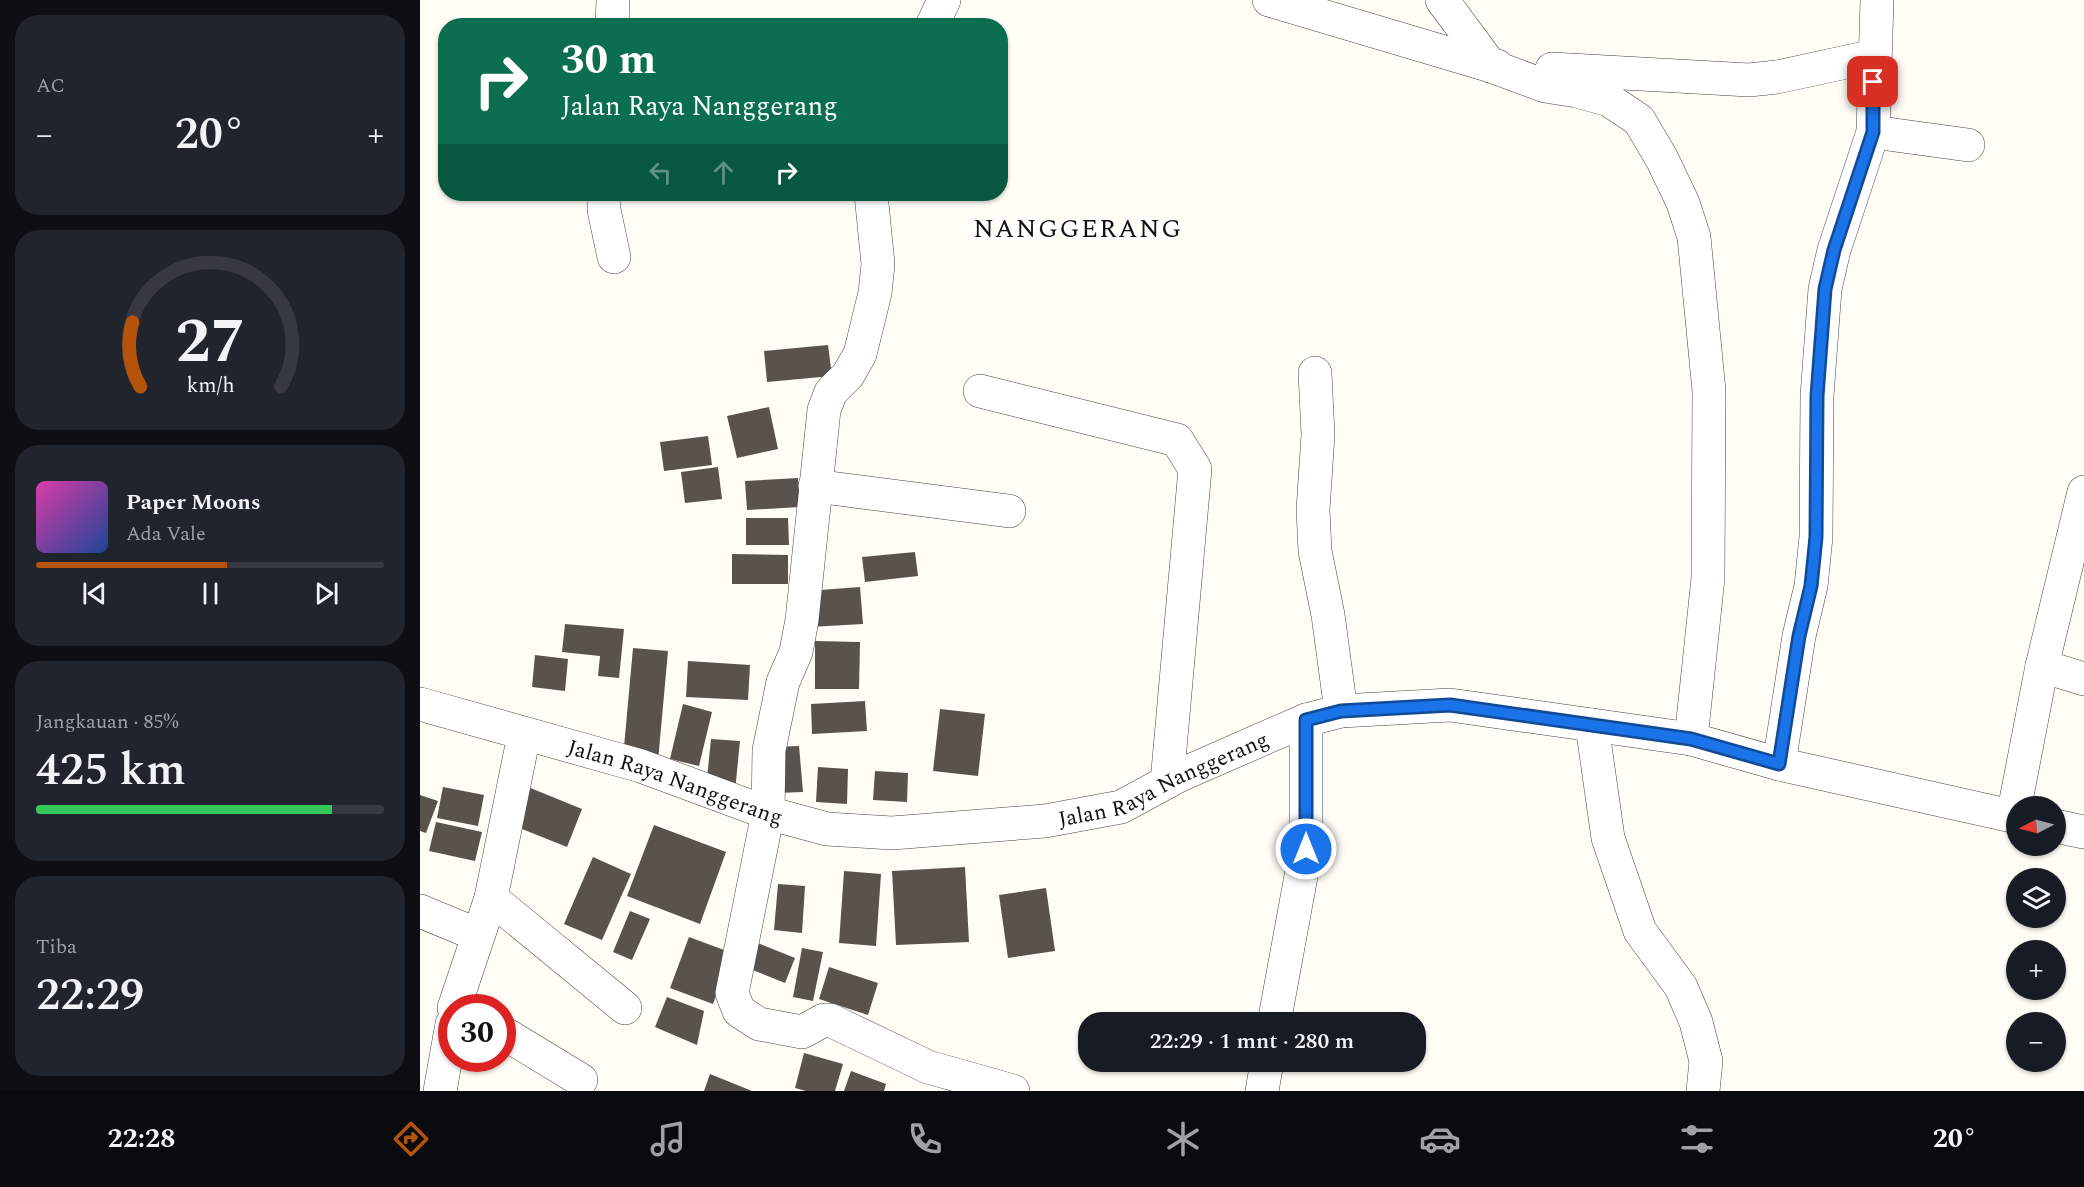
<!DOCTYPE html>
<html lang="id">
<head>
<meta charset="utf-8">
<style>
  body { margin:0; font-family:Spectral,serif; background:#20242c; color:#f1f3f6; height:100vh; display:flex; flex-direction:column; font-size:22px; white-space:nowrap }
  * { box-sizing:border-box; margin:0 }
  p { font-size:20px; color:#9ea1a6 }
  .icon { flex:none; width:33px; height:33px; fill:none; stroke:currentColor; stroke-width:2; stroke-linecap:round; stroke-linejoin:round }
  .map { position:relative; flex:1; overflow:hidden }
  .sheet { display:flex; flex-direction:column; gap:15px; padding:15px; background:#0d0f14; width:420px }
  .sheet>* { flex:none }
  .guide { position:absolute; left:18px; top:18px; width:570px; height:183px; border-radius:24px; box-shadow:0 2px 4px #0004; background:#0b6e4f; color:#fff; overflow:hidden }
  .needle { width:39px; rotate:264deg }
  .fabs { position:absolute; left:1586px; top:796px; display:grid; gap:12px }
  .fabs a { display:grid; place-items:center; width:60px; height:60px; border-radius:50%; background:#171b24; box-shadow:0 2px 4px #0004; font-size:30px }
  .speed { position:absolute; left:18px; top:994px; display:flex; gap:12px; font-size:30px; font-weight:700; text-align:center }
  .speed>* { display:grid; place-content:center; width:78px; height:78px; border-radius:50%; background:#171b24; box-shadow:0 2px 4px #0004; line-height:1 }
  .speed .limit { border:9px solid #d22; background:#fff; color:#111 }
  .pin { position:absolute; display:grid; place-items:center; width:51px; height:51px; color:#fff; margin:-26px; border-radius:12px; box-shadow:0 3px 9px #0006 }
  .me { position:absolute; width:66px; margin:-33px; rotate:0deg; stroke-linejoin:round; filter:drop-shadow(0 0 4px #0008) }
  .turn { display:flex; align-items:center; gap:21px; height:126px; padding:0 24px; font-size:27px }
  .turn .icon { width:78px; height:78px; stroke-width:2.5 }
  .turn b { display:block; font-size:42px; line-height:51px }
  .lanes { display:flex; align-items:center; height:57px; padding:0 24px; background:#0003; justify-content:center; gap:30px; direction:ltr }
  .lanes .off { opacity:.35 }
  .big { font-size:45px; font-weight:600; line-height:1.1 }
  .sheet .tile { flex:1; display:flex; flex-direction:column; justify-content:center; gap:9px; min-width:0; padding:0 21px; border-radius:24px; background:#20242c }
  .sheet .dial { align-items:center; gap:0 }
  .dial svg { height:156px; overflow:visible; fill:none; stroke:#363941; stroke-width:7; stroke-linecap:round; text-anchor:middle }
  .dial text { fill:#f1f3f6; stroke:none }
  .song { display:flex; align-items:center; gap:18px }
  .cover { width:72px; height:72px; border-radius:9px; background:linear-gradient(135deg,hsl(320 70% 55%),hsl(220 70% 35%)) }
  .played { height:6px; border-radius:3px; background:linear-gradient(90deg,#b45309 55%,#363941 55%) }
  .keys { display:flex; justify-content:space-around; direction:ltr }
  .heat { display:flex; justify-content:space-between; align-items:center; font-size:33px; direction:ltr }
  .charge { height:9px; border-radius:4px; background:linear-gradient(90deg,#34c759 85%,#363941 0) }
  .trip { position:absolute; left:658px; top:1012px; width:348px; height:60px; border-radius:24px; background:#171b24; box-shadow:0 2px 4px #0004; font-weight:600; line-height:60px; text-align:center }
  .tabs { display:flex; height:96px; justify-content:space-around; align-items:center; background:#090b0e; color:#9ea1a6 }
  .tabs .icon { width:42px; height:42px }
  .tabs .current { color:#b45309 }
  .tabs b { font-size:27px; color:#f1f3f6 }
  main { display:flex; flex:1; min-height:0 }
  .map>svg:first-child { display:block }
</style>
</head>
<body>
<main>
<section class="sheet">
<div class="tile"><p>AC</p>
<div class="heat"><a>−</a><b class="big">20°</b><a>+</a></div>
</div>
<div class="tile dial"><svg viewBox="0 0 100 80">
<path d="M14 69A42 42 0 1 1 86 69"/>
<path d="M14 69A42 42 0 0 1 10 36" stroke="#b45309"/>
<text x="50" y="56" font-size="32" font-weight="700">27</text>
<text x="50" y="72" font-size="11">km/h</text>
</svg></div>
<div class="tile">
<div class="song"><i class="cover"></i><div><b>Paper Moons</b><p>Ada Vale</p></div></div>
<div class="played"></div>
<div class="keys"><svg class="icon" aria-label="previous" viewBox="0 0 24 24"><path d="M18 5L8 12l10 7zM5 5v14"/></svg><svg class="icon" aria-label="pause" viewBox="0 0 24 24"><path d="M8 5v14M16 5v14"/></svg><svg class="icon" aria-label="next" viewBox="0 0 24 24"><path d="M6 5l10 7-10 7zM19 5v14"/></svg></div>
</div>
<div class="tile"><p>Jangkauan · 85%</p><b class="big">425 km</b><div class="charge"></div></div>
<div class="tile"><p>Tiba</p><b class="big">22:29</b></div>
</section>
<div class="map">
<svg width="1664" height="1091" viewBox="0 0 1664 1091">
  <rect width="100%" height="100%" fill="#fffdf5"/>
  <g fill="#5a524d">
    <polygon points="408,345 412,376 347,382 344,351"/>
    <polygon points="349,407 358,449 317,458 307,416"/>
    <polygon points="288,436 292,465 244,471 240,442"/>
    <polygon points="298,467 302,499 265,503 261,472"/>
    <polygon points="378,478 380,507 327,510 325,481"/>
    <polygon points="326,518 368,518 369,545 326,545"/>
    <polygon points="495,552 498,576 445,582 442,557"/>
    <polygon points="312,554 368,555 368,584 312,584"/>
    <polygon points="440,587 443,624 390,627 387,591"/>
    <polygon points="145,624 204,629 199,678 178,676 180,656 142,652"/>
    <polygon points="395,641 440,642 439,689 395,689"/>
    <polygon points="213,648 248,651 238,761 203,758"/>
    <polygon points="115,655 148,659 145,691 112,687"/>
    <polygon points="268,661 330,665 328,700 266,697"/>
    <polygon points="445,701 447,731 392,734 391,704"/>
    <polygon points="263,704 292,712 279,766 250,759"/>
    <polygon points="520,709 565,714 558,776 513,771"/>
    <polygon points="291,739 320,741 315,791 286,788"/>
    <polygon points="379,746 383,792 357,793 353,747"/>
    <polygon points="398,767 428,769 427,804 396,802"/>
    <polygon points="455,771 488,773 487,802 453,800"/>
    <polygon points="23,787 64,795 58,826 17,818"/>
    <polygon points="108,787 162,809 147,847 92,825"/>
    <polygon points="0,795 18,801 6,833 0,831"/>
    <polygon points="16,822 62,832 55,861 9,851"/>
    <polygon points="234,825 306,852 280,924 207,896"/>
    <polygon points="173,857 211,874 182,940 144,924"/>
    <polygon points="545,867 549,942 476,945 472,871"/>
    <polygon points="424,871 461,874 456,946 419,943"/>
    <polygon points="358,884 385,886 382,933 354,930"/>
    <polygon points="626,888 635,951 588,958 579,895"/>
    <polygon points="210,911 230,919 212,960 193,952"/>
    <polygon points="269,937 312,953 293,1004 250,988"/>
    <polygon points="330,940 375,958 365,983 320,965"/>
    <polygon points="382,948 403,952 393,1001 373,997"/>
    <polygon points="409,967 458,983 448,1015 399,999"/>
    <polygon points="247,997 284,1011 277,1045 235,1027"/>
    <polygon points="384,1053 423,1064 415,1091 386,1091 375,1088"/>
    <polygon points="431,1071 466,1084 464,1091 424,1091"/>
    <polygon points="290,1074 332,1091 284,1091"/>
  </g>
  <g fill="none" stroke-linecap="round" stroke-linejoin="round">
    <g stroke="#444" stroke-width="34">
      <g id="minor">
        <polyline points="849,0 1071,66 1125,86 1157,91 1189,100 1219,120 1242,159 1263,203 1274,237 1289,391 1288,578 1271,739"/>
        <polyline points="1022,0 1071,66 1077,66"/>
        <polyline points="192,26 193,0"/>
        <polyline points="512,26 524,0"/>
        <polyline points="1132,69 1329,80 1357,77 1454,56"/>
        <polyline points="1453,132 1548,145"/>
        <polyline points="184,194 184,210 194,257"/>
        <polyline points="451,194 458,264 455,293 440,354 428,375 411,392 404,410 382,620 376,652 363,682 349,750 348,813 312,993 319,1011 339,1024 382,1032 404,1020 410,1020 508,1067 593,1091"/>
        <polyline points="895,373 898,435 893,510 895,551 908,615 921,711"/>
        <polyline points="560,391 757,440 775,469 747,782"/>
        <polyline points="395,486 589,511"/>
        <polyline points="1622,666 1664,679"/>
        <polyline points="1172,725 1188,838 1220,931 1261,987 1276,1022 1286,1061 1283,1091"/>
        <polyline points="1359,764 1379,636 1391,586 1396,537 1397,396 1405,289 1414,250 1453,132 1457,0"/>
        <polyline points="1593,816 1622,666 1664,492"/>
        <polyline points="71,898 205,1008"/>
        <polyline points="0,911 58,935"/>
        <polyline points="34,1008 71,898 104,735"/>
        <polyline points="854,1023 886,849 886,720"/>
        <polyline points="82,1032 161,1080"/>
        <polyline points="20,1091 32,1024"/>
        <polyline points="842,1091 847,1062"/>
      </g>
    </g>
    <g stroke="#444" stroke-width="34">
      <g id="tertiary">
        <path id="s1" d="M0,704L221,766L348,813L407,829L472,833L625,821L701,807L758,776L886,720L921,711L1030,705L1271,739L1359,764L1596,817"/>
        <polyline points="1635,826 1664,832"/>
      </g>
    </g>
    <use href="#minor" stroke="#fff" stroke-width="33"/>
    <use href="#tertiary" stroke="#fff" stroke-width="33"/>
  </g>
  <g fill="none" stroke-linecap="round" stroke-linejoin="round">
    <g stroke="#114b97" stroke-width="15">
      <polyline id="route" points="886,849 886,720 921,711 1030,705 1271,739 1359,764 1379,636 1391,586 1396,537 1397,396 1405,289 1414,250 1453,132 1453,82"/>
    </g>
    <use href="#route" stroke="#1a73e8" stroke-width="10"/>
  </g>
  <g text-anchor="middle" stroke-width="6" stroke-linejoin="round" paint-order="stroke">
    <g font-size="22" fill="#111" stroke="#fff">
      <text dy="8" stroke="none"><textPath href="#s1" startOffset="771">Jalan Raya Nanggerang</textPath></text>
      <text dy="8" stroke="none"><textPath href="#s1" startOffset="267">Jalan Raya Nanggerang</textPath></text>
    </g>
    <g font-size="26" letter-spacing="1.5" fill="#111" stroke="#fff">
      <text x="658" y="237">NANGGERANG</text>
    </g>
  </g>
</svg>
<div class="fabs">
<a><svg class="needle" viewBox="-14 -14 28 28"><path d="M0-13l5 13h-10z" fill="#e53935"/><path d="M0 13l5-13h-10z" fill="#9ea1a6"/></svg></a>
<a><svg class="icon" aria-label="layers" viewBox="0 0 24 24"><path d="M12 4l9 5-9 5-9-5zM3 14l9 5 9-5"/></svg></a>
<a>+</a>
<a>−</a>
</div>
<div class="speed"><div class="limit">30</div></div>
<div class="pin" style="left:1453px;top:82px;background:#d93025"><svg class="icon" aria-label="arrive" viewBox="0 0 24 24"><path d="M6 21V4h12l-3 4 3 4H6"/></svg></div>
<svg class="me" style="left:886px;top:849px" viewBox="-20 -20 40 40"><circle r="17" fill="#1a73e8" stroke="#fff" stroke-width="3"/><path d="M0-11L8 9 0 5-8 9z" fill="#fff"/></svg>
<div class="trip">22:29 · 1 mnt · 280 m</div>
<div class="guide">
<div class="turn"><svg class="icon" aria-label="right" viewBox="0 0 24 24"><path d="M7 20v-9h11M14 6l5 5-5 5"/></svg><div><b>30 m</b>Jalan Raya Nanggerang</div></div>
<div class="lanes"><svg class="icon off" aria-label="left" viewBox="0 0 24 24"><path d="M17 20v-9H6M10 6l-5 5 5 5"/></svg><svg class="icon off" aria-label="ahead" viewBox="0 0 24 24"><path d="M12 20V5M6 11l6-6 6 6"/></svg><svg class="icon" aria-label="right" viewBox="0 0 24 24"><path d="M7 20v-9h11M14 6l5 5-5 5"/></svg></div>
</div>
</div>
</main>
<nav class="tabs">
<b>22:28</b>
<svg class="icon current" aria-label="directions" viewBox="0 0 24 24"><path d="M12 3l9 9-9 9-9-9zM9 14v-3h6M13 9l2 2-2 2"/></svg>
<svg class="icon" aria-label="music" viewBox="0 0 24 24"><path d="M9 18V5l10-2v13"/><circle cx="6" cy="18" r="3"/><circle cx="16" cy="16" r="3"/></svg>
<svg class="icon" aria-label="phone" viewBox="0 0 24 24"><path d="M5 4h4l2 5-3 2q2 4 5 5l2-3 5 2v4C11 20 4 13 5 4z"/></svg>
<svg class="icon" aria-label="climate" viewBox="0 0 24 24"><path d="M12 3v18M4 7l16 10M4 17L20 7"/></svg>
<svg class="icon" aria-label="car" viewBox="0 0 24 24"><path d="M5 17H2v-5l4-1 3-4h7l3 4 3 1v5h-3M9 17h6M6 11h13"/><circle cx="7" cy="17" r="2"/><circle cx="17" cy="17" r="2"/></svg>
<svg class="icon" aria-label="filters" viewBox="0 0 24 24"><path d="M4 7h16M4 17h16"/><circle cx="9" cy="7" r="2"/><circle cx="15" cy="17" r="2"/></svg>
<b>20°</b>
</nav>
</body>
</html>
